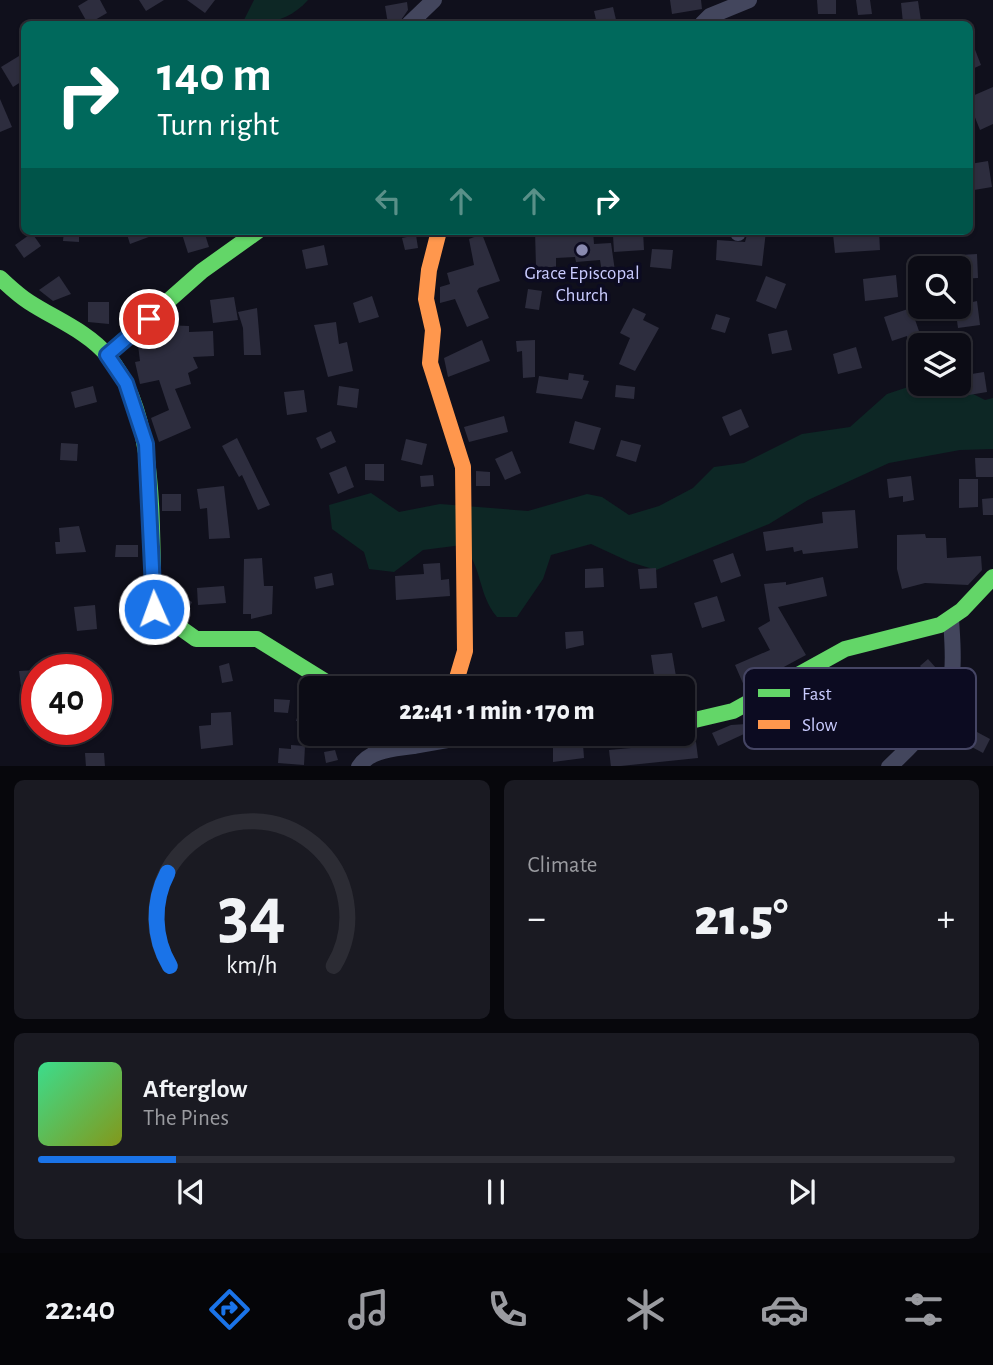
<!DOCTYPE html>
<html lang="en">
<head>
<meta charset="utf-8">
<style>
  body { margin:0; font-family:"Alegreya Sans",sans-serif; background:#1a1a22; color:#f1f3f6; height:100vh; display:flex; flex-direction:column; font-size:26px; white-space:nowrap }
  * { box-sizing:border-box; margin:0 }
  p { font-size:23px; color:#9a9ba0 }
  .icon { flex:none; width:38px; height:38px; fill:none; stroke:currentColor; stroke-width:2; stroke-linecap:round; stroke-linejoin:round }
  .map { position:relative; height:766px; overflow:hidden }
  .side { display:flex; flex-direction:column; gap:14px; padding:14px; background:#07070c; flex:1 }
  .side>* { flex:none }
  .top-card { position:absolute; left:21px; top:21px; width:952px; height:214px; border-radius:10px; box-shadow:0 2px 5px #0004,0 0 0 2px #2c2c34; background:#00695c; color:#fff; overflow:hidden }
  .fabs { position:absolute; left:908px; top:256px; display:grid; gap:14px }
  .fabs a { display:grid; place-items:center; width:63px; height:63px; border-radius:10px; background:#0c0c15; box-shadow:0 2px 5px #0004,0 0 0 2px #2c2c34; font-size:35px }
  .speed { position:absolute; left:21px; top:654px; display:flex; gap:14px; font-size:35px; font-weight:700; text-align:center }
  .speed>* { display:grid; place-content:center; width:91px; height:91px; border-radius:50%; background:#0c0c15; box-shadow:0 2px 5px #0004,0 0 0 2px #2c2c34; line-height:1 }
  .speed .limit { border:10px solid #d22; background:#fff; color:#111 }
  .pin { position:absolute; display:grid; place-items:center; width:60px; height:60px; color:#fff; margin:-30px; border:4px solid #fff; border-radius:50%; box-shadow:0 2px 7px #0007 }
  .me { position:absolute; width:77px; margin:-38px; rotate:358deg; stroke-linejoin:round; filter:drop-shadow(0 0 5px #0008) }
  .turn { display:flex; align-items:center; gap:24px; height:147px; padding:0 21px; font-size:32px }
  .turn .icon { width:91px; height:91px; stroke-width:2.5 }
  .turn b { display:block; font-size:49px; line-height:60px }
  .lanes { display:flex; align-items:center; height:66px; padding:0 21px; background:#0003; justify-content:center; gap:35px; direction:ltr }
  .lanes .off { opacity:.35 }
  .big { font-size:52px; font-weight:800; line-height:1.1 }
  .side .tile { flex:1; display:flex; flex-direction:column; justify-content:center; gap:10px; min-width:0; padding:0 24px; border-radius:10px; background:#1a1a22 }
  .side .dial { align-items:center; gap:0 }
  .dial svg { height:182px; overflow:visible; fill:none; stroke:#2c2c34; stroke-width:7; stroke-linecap:round; text-anchor:middle }
  .dial text { fill:#f1f3f6; stroke:none }
  .song { display:flex; align-items:center; gap:21px }
  .cover { width:84px; height:84px; border-radius:10px; background:linear-gradient(135deg,hsl(150 70% 55%),hsl(70 70% 35%)) }
  .played { height:7px; border-radius:4px; background:linear-gradient(90deg,#1a73e8 15%,#2c2c34 15%) }
  .keys { display:flex; justify-content:space-around; direction:ltr }
  .heat { display:flex; justify-content:space-between; align-items:center; font-size:38px; direction:ltr }
  .side .tiles { flex:1; display:grid; gap:14px; grid-template-columns:1fr 1fr }
  .tile:last-child { grid-column:span 2 }
  .trip { position:absolute; left:299px; top:676px; width:396px; height:70px; border-radius:10px; background:#0c0c15; box-shadow:0 2px 5px #0004,0 0 0 2px #2c2c34; font-weight:800; line-height:70px; text-align:center }
  .tab-bar { display:flex; height:112px; justify-content:space-around; align-items:center; background:#050508; color:#9a9ba0 }
  .tab-bar .icon { width:49px; height:49px }
  .tab-bar .selected { color:#1a73e8 }
  .tab-bar b { font-size:32px; color:#f1f3f6 }
  .map>svg:first-child { display:block }
</style>
</head>
<body>
<div class="map">
<svg width="993" height="767" viewBox="0 0 993 767">
  <rect width="100%" height="100%" fill="#10101c"/>
  <g fill="#0d2725">
    <path d="M254,0H308C291,19 269,26 244,20Z"/>
    <path d="M920,383H951L985,400L993,398V449L960,450L889,463L808,500L769,524L656,570L630,562L591,544L551,555L543,579L517,617H497C477,593 483,566 462,545L423,550L394,572L369,569L364,552L332,529L329,505L371,493L399,512L440,504L528,511L587,494L602,497L629,515L659,506L693,488L714,467L744,463L802,434L850,427L887,394Z"/>
  </g>
  <g fill="#2d2d3e">
    <polygon points="88,0 100,0 107,13 88,24 78,6"/>
    <polygon points="139,0 164,0 146,11"/>
    <polygon points="187,0 215,0 205,13"/>
    <polygon points="670,0 701,0 702,9 672,14"/>
    <polygon points="817,0 836,0 836,14 818,14"/>
    <polygon points="856,0 870,0 872,14 858,15"/>
    <polygon points="918,1 921,21 903,23 901,3"/>
    <polygon points="407,2 408,10 399,23 388,24 385,6"/>
    <polygon points="613,7 617,24 597,24 594,11"/>
    <polygon points="970,37 981,65 970,70"/>
    <polygon points="19,56 24,65 24,80 13,87 1,67"/>
    <polygon points="993,87 993,124 980,130 970,105 970,97"/>
    <polygon points="0,99 12,127 0,132"/>
    <polygon points="988,161 992,187 974,190 970,164"/>
    <polygon points="64,231 79,231 79,242 63,241"/>
    <polygon points="126,231 162,231 162,232 130,244"/>
    <polygon points="181,231 204,231 209,247 188,253"/>
    <polygon points="535,231 593,231 594,244 611,243 615,271 602,273 600,260 576,262 575,257 556,258 556,267 536,267"/>
    <polygon points="624,231 643,231 644,250 614,252 613,235 625,234"/>
    <polygon points="748,231 766,231 762,266 716,260 717,240 745,242"/>
    <polygon points="853,231 879,231 880,250 835,253 833,234"/>
    <polygon points="32,233 41,246 24,258 15,245"/>
    <polygon points="482,234 500,281 479,288 477,291 489,318 467,327 455,299 440,303 440,287 450,284 447,273 474,265 469,239"/>
    <polygon points="416,235 418,248 405,250 402,238"/>
    <polygon points="324,245 328,265 306,269 302,250"/>
    <polygon points="652,249 673,250 671,269 650,267"/>
    <polygon points="977,254 978,278 959,279 959,268 943,268 943,256"/>
    <polygon points="896,275 898,297 865,301 863,279"/>
    <polygon points="59,276 71,294 53,301 39,290"/>
    <polygon points="766,276 786,284 776,309 756,301"/>
    <polygon points="528,289 542,291 539,310 525,308"/>
    <polygon points="153,293 153,296 136,312 135,295"/>
    <polygon points="372,296 379,317 359,323 353,303"/>
    <polygon points="234,297 238,320 213,323 210,300"/>
    <polygon points="977,301 980,325 958,328 955,306"/>
    <polygon points="88,302 109,302 109,324 88,322"/>
    <polygon points="257,308 261,355 244,355 243,328 238,312"/>
    <polygon points="633,308 646,314 643,320 659,328 635,371 619,364 630,338 620,333"/>
    <polygon points="911,308 920,334 920,373 917,374 907,336 892,341 884,317"/>
    <polygon points="716,314 730,318 725,333 711,329"/>
    <polygon points="336,322 339,344 347,342 353,371 328,377 314,325"/>
    <polygon points="164,325 189,326 189,332 213,331 214,356 193,357 198,368 188,373 191,384 175,389 191,428 159,442 151,418 169,410 159,380 140,384 135,362 140,361 138,345 149,335 164,334"/>
    <polygon points="787,330 792,350 772,354 768,334"/>
    <polygon points="482,340 490,361 448,377 444,358"/>
    <polygon points="535,340 535,377 523,378 522,351 517,352 516,341"/>
    <polygon points="856,347 862,368 838,374 833,354"/>
    <polygon points="984,372 987,392 963,396 959,376"/>
    <polygon points="569,373 584,375 583,380 589,381 582,399 536,393 539,376 568,380"/>
    <polygon points="616,385 635,387 634,399 615,397"/>
    <polygon points="93,386 97,402 75,408 71,392"/>
    <polygon points="339,386 359,389 357,408 337,405"/>
    <polygon points="304,390 307,412 287,415 284,392"/>
    <polygon points="741,409 749,427 730,436 722,417"/>
    <polygon points="504,416 508,432 469,442 464,427"/>
    <polygon points="575,421 601,428 594,450 569,443"/>
    <polygon points="331,431 336,442 321,449 316,438"/>
    <polygon points="237,438 270,505 258,510 242,475 239,477 222,446"/>
    <polygon points="406,439 427,444 422,465 401,460"/>
    <polygon points="621,440 641,445 636,462 616,456"/>
    <polygon points="61,443 78,444 77,461 60,460"/>
    <polygon points="512,451 521,473 505,480 495,459"/>
    <polygon points="975,458 993,458 993,477 976,477"/>
    <polygon points="365,464 384,464 384,481 365,480"/>
    <polygon points="346,466 354,487 338,494 329,473"/>
    <polygon points="476,471 490,472 490,486 476,486"/>
    <polygon points="433,475 434,486 421,487 420,476"/>
    <polygon points="911,476 914,500 903,502 903,496 889,498 887,479"/>
    <polygon points="959,479 978,479 978,507 959,508"/>
    <polygon points="224,486 230,538 209,539 207,508 200,509 197,489"/>
    <rect x="162" y="494" width="19" height="17"/>
    <polygon points="993,498 993,515 983,515 982,499"/>
    <polygon points="855,510 858,548 803,554 802,550 794,552 793,547 766,551 763,532 823,523 822,512"/>
    <polygon points="79,526 86,552 56,554 55,542 60,542 59,528"/>
    <polygon points="925,534 926,538 946,538 947,558 981,556 982,570 968,585 925,583 902,589 897,569 897,535"/>
    <polygon points="116,545 138,545 138,557 115,557"/>
    <polygon points="733,553 741,576 721,583 713,560"/>
    <polygon points="262,558 264,586 273,586 272,614 251,619 251,614 243,614 244,559"/>
    <polygon points="440,563 441,580 449,579 450,596 396,600 395,576 424,574 423,564"/>
    <polygon points="603,568 604,587 585,588 585,569"/>
    <polygon points="656,568 657,588 640,589 638,569"/>
    <polygon points="332,573 334,585 316,589 314,577"/>
    <polygon points="823,577 827,596 778,607 806,655 745,688 735,665 770,650 758,628 770,621 764,584 786,582 786,585"/>
    <polygon points="224,586 226,603 198,605 197,588"/>
    <polygon points="176,594 192,602 186,615 171,605"/>
    <polygon points="717,596 725,621 702,628 694,603"/>
    <polygon points="95,605 97,629 77,631 74,607"/>
    <polygon points="583,631 584,645 566,649 565,632"/>
    <polygon points="672,653 678,688 656,688 651,655"/>
    <polygon points="928,659 936,668 928,675 920,666"/>
    <polygon points="229,663 233,681 222,683 219,666"/>
    <polygon points="37,670 37,691 22,693 19,671"/>
    <polygon points="306,690 310,691 308,721 296,721"/>
    <polygon points="274,699 290,700 288,713 274,712"/>
    <polygon points="231,712 233,745 201,749 199,726 211,725 211,713"/>
    <polygon points="761,723 764,725 761,726 762,739 745,741 744,734 718,746 712,733 731,725"/>
    <polygon points="977,732 990,739 983,753 970,746"/>
    <polygon points="696,742 698,758 611,767 609,750"/>
    <polygon points="568,743 583,744 584,758 553,762 553,748 568,748"/>
    <polygon points="291,745 305,746 304,765 278,763 279,748 291,749"/>
    <polygon points="335,750 338,760 326,763 324,752"/>
    <polygon points="85,753 104,753 105,767 86,767"/>
  </g>
  <g fill="none" stroke-linecap="round" stroke-linejoin="round">
    <g stroke="#43465d" stroke-width="16">
      <polyline points="409,24 434,0"/>
      <polyline points="702,24 710,16 749,0"/>
      <polyline points="738,233 738,231"/>
      <polyline points="386,733 413,746 487,733"/>
      <polyline points="583,733 592,733"/>
      <path d="M359,767C370,749 395,749 413,746L417,733"/>
      <path d="M889,767C917,741 946,712 952,673C954,656 952,636 951,619"/>
    </g>
    <g stroke="#63d668" stroke-width="16">
      <path d="M0,278C9,286 18,295 29,302C55,319 87,331 108,356C160,418 150,532 154,609L196,639H257L336,688"/>
      <polyline points="107,355 202,271 258,231"/>
      <polyline points="682,723 733,711 845,649 940,625 962,610 993,577"/>
    </g>
    <polyline stroke="#ff974d" stroke-width="16" points="439,231 429,270 426,299 433,330 430,363 463,467 465,651 454,688"/>
  </g>
  <g fill="none" stroke-linecap="round" stroke-linejoin="round">
    <g stroke="#114b97" stroke-width="18">
      <polyline id="route" points="149,319 107,355 126,383 146,444 154,609"/>
    </g>
    <use href="#route" stroke="#1a73e8" stroke-width="12"/>
  </g>
  <circle fill="#898ab0" stroke="#0c0b21" stroke-width="2.5" cx="582" cy="250" r="7"/>
  <g text-anchor="middle" stroke-width="7" stroke-linejoin="round" paint-order="stroke">
    <g font-size="19" fill="#caccff" stroke="#0c0b21">
      <text x="582" y="279">Grace Episcopal<tspan x="582" dy="22">Church</tspan></text>
    </g>
  </g>
  <rect x="744" y="668" width="232" height="81" rx="10" fill="#0c0b21" stroke="#454564" stroke-width="2"/>
  <rect x="758" y="689" width="32" height="8" fill="#63d668"/>
  <rect x="758" y="720" width="32" height="9" fill="#ff974d"/>
  <g font-size="19" fill="#caccff">
    <text x="802" y="700">Fast</text>
    <text x="802" y="731">Slow</text>
  </g>
</svg>
<div class="fabs">
<a><svg class="icon" aria-label="search" viewBox="0 0 24 24"><circle cx="10" cy="10" r="6"/><path d="M15 15l6 6"/></svg></a>
<a><svg class="icon" aria-label="layers" viewBox="0 0 24 24"><path d="M12 4l9 5-9 5-9-5zM3 14l9 5 9-5"/></svg></a>
</div>
<div class="speed"><div class="limit">40</div></div>
<div class="pin" style="left:149px;top:319px;background:#d93025"><svg class="icon" aria-label="arrive" viewBox="0 0 24 24"><path d="M6 21V4h12l-3 4 3 4H6"/></svg></div>
<svg class="me" style="left:154px;top:609px" viewBox="-20 -20 40 40"><circle r="17" fill="#1a73e8" stroke="#fff" stroke-width="3"/><path d="M0-11L8 9 0 5-8 9z" fill="#fff"/></svg>
<div class="trip">22:41 · 1 min · 170 m</div>
<div class="top-card">
<div class="turn"><svg class="icon" aria-label="right" viewBox="0 0 24 24"><path d="M7 20v-9h11M14 6l5 5-5 5"/></svg><div><b>140 m</b>Turn right</div></div>
<div class="lanes"><svg class="icon off" aria-label="left" viewBox="0 0 24 24"><path d="M17 20v-9H6M10 6l-5 5 5 5"/></svg><svg class="icon off" aria-label="ahead" viewBox="0 0 24 24"><path d="M12 20V5M6 11l6-6 6 6"/></svg><svg class="icon off" aria-label="ahead" viewBox="0 0 24 24"><path d="M12 20V5M6 11l6-6 6 6"/></svg><svg class="icon" aria-label="right" viewBox="0 0 24 24"><path d="M7 20v-9h11M14 6l5 5-5 5"/></svg></div>
</div>
</div>
<section class="side">
<div class="tiles">
<div class="tile dial"><svg viewBox="0 0 100 80">
<path d="M14 69A42 42 0 1 1 86 69"/>
<path d="M14 69A42 42 0 0 1 13 28" stroke="#1a73e8"/>
<text x="50" y="56" font-size="32" font-weight="700">34</text>
<text x="50" y="72" font-size="11">km/h</text>
</svg></div>
<div class="tile"><p>Climate</p>
<div class="heat"><a>−</a><b class="big">21.5°</b><a>+</a></div>
</div>
<div class="tile">
<div class="song"><i class="cover"></i><div><b>Afterglow</b><p>The Pines</p></div></div>
<div class="played"></div>
<div class="keys"><svg class="icon" aria-label="previous" viewBox="0 0 24 24"><path d="M18 5L8 12l10 7zM5 5v14"/></svg><svg class="icon" aria-label="pause" viewBox="0 0 24 24"><path d="M8 5v14M16 5v14"/></svg><svg class="icon" aria-label="next" viewBox="0 0 24 24"><path d="M6 5l10 7-10 7zM19 5v14"/></svg></div>
</div>
</div>
</section>
<nav class="tab-bar">
<b>22:40</b>
<svg class="icon selected" aria-label="directions" viewBox="0 0 24 24"><path d="M12 3l9 9-9 9-9-9zM9 14v-3h6M13 9l2 2-2 2"/></svg>
<svg class="icon" aria-label="music" viewBox="0 0 24 24"><path d="M9 18V5l10-2v13"/><circle cx="6" cy="18" r="3"/><circle cx="16" cy="16" r="3"/></svg>
<svg class="icon" aria-label="phone" viewBox="0 0 24 24"><path d="M5 4h4l2 5-3 2q2 4 5 5l2-3 5 2v4C11 20 4 13 5 4z"/></svg>
<svg class="icon" aria-label="climate" viewBox="0 0 24 24"><path d="M12 3v18M4 7l16 10M4 17L20 7"/></svg>
<svg class="icon" aria-label="car" viewBox="0 0 24 24"><path d="M5 17H2v-5l4-1 3-4h7l3 4 3 1v5h-3M9 17h6M6 11h13"/><circle cx="7" cy="17" r="2"/><circle cx="17" cy="17" r="2"/></svg>
<svg class="icon" aria-label="filters" viewBox="0 0 24 24"><path d="M4 7h16M4 17h16"/><circle cx="9" cy="7" r="2"/><circle cx="15" cy="17" r="2"/></svg>
</nav>
</body>
</html>
